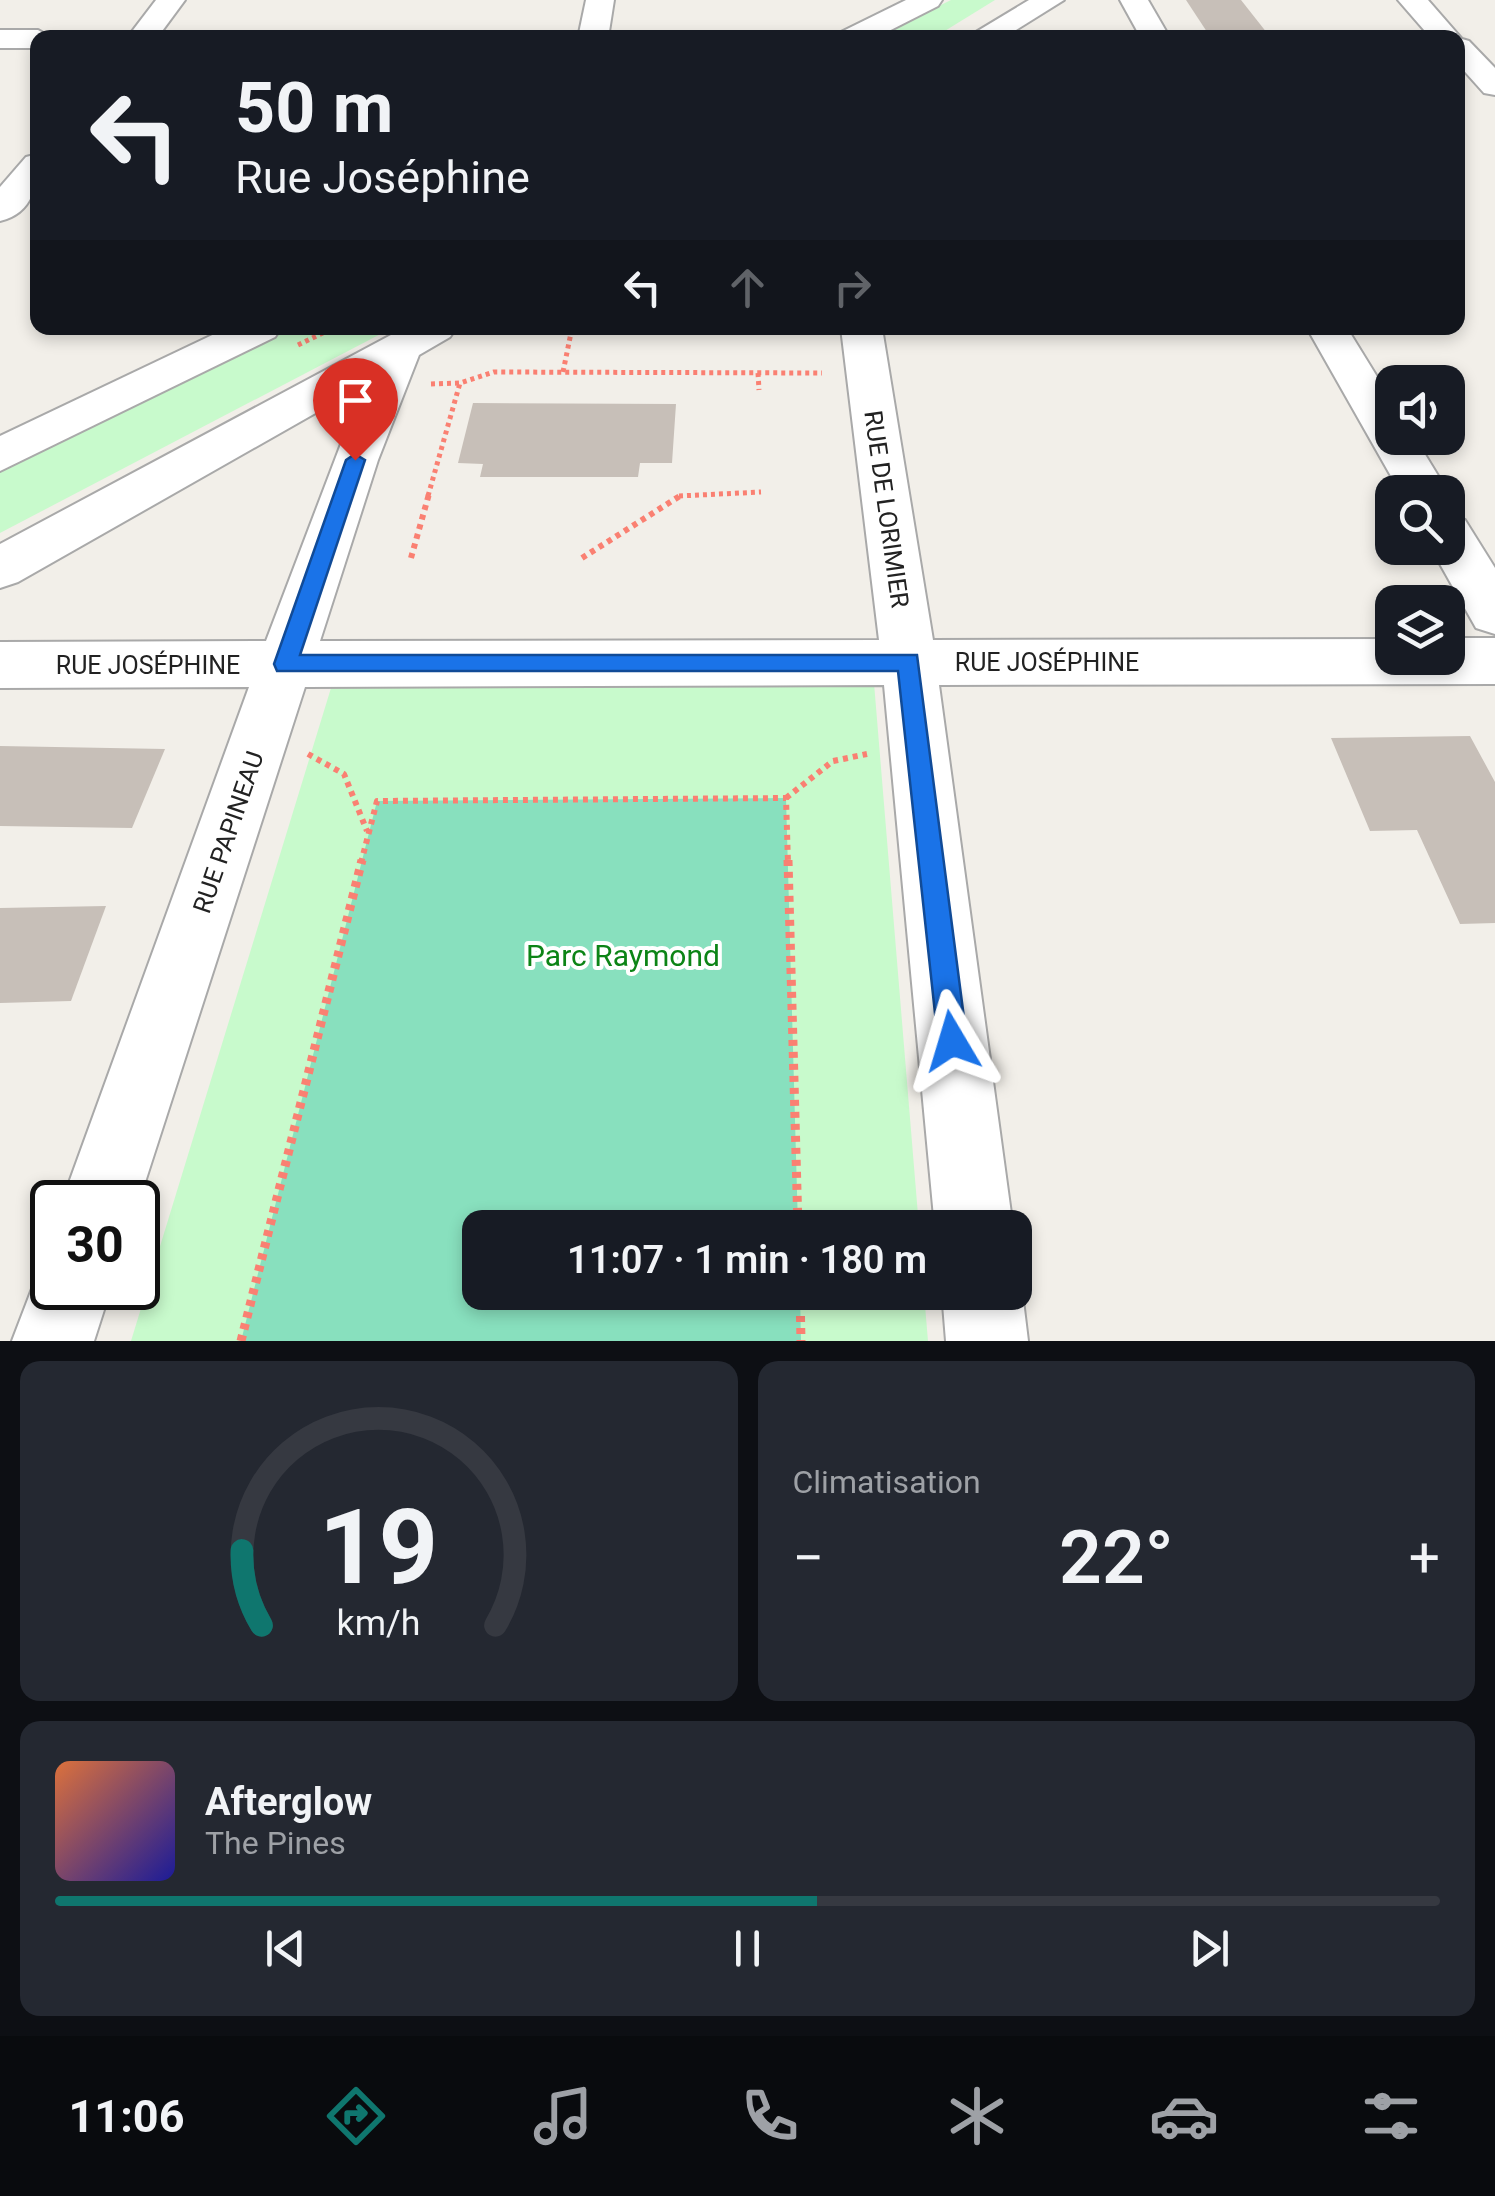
<!DOCTYPE html>
<html lang="fr">
<head>
<meta charset="utf-8">
<style>
  body { margin:0; font-family:Roboto,sans-serif; background:#242831; color:#f1f3f6; height:100vh; display:flex; flex-direction:column; font-size:38px; white-space:nowrap }
  * { box-sizing:border-box; margin:0 }
  p { font-size:32px; color:#9ea1a6 }
  .icon { flex:none; width:55px; height:55px; fill:none; stroke:currentColor; stroke-width:2; stroke-linecap:round; stroke-linejoin:round }
  .map { position:relative; height:1341px; overflow:hidden }
  .details { display:flex; flex-direction:column; gap:20px; padding:20px; background:#0d0f14; flex:1 }
  .details>* { flex:none }
  .hud { position:absolute; left:30px; top:30px; width:1435px; height:305px; border-radius:20px; box-shadow:0 5px 15px #0003; background:#171b24; color:#f1f3f6; overflow:hidden }
  .buttons { position:absolute; left:1375px; top:365px; display:grid; gap:20px }
  .buttons a { display:grid; place-items:center; width:90px; height:90px; border-radius:20px; background:#171b24; box-shadow:0 5px 15px #0003; font-size:50px }
  .speed { position:absolute; left:30px; top:1180px; display:flex; gap:20px; font-size:50px; font-weight:700; text-align:center }
  .speed>* { display:grid; place-content:center; width:130px; height:130px; border-radius:50%; background:#171b24; box-shadow:0 5px 15px #0003; line-height:1 }
  .speed .limit { border:5px solid #111; border-radius:15px; background:#fff; color:#111 }
  .pin { position:absolute; display:grid; place-items:center; width:85px; height:85px; color:#fff; margin:-102px -42px; border-radius:50% 50% 50% 0; rotate:-45deg; box-shadow:0 0 10px #0007 }
  .pin .icon { rotate:45deg }
  .me { position:absolute; width:110px; margin:-55px; rotate:353deg; stroke-linejoin:round; filter:drop-shadow(0 0 8px #0008) }
  .turn { display:flex; align-items:center; gap:35px; height:210px; padding:0 40px; font-size:45px }
  .turn .icon { width:130px; height:130px; stroke-width:2.5 }
  .turn b { display:block; font-size:70px; line-height:85px }
  .lanes { display:flex; align-items:center; height:95px; padding:0 40px; background:#0003; justify-content:center; gap:50px; direction:ltr }
  .lanes .off { opacity:.35 }
  .big { font-size:75px; font-weight:600; line-height:1.1 }
  .details .card { flex:1; display:flex; flex-direction:column; justify-content:center; gap:15px; min-width:0; padding:0 35px; border-radius:20px; background:#242831 }
  .details .dial { align-items:center; gap:0 }
  .dial svg { height:260px; overflow:visible; fill:none; stroke:#363941; stroke-width:7; stroke-linecap:round; text-anchor:middle }
  .dial text { fill:#f1f3f6; stroke:none }
  .song { display:flex; align-items:center; gap:30px }
  .cover { width:120px; height:120px; border-radius:15px; background:linear-gradient(135deg,hsl(20 70% 55%),hsl(240 70% 35%)) }
  .played { height:10px; border-radius:5px; background:linear-gradient(90deg,#0f766e 55%,#363941 55%) }
  .keys { display:flex; justify-content:space-around; direction:ltr }
  .heat { display:flex; justify-content:space-between; align-items:center; font-size:55px; direction:ltr }
  .details .tiles { flex:1; display:grid; gap:20px; grid-template-columns:1fr 1fr }
  .card:last-child { grid-column:span 2 }
  .trip { position:absolute; left:462px; top:1210px; width:570px; height:100px; border-radius:20px; background:#171b24; box-shadow:0 5px 15px #0003; font-weight:600; line-height:100px; text-align:center }
  .menu { display:flex; height:160px; justify-content:space-around; align-items:center; background:#090b0e; color:#9ea1a6 }
  .menu .icon { width:70px; height:70px }
  .menu .current { color:#0f766e }
  .menu b { font-size:45px; color:#f1f3f6 }
  .map>svg:first-child { display:block }
</style>
</head>
<body>
<div class="map">
<svg width="1495" height="1341" viewBox="0 0 1495 1341">
  <rect width="100%" height="100%" fill="#f2efe9"/>
  <g fill="#c8facc">
    <polygon points="951,0 995,0 935,37 875,38"/>
    <polygon points="286,328 392,328 0,533 0,468"/>
    <polygon points="874,683 919,1227 480,1228 480,1292 924,1293 928,1341 131,1341 331,688"/>
  </g>
  <polygon fill="#88e0be" points="786,798 798,1227 480,1228 480,1292 800,1293 801,1341 241,1341 377,801"/>
  <g fill="#c7bfb8">
    <polygon points="1186,0 1241,0 1271,38 1211,38"/>
    <polygon points="473,403 676,404 672,463 640,463 638,477 480,477 483,464 458,463"/>
    <polygon points="1470,736 1495,782 1495,923 1460,924 1417,830 1370,831 1331,738"/>
    <polygon points="0,746 165,749 132,828 0,826"/>
    <polygon points="106,906 71,1001 0,1003 0,908"/>
  </g>
  <g fill="none" stroke-linecap="round" stroke-linejoin="round">
    <g stroke="#a9a9a9" stroke-width="4">
      <g id="minor">
        <polygon points="156,0 185,0 157,38 127,38"/>
        <polygon points="586,0 614,0 608,38 578,38"/>
        <polygon points="906,0 942,0 938,6 875,38 837,38 841,32"/>
        <polygon points="1029,0 1064,0 1003,38 966,38"/>
        <polygon points="1120,0 1148,0 1170,38 1141,38"/>
        <polygon points="1398,0 1428,0 1462,39 1469,41 1495,68 1495,95 1484,93 1458,64 1458,38 1431,38"/>
        <polygon points="0,30 38,30 52,38 38,38 38,48 0,48"/>
        <path d="M38,154C38,183 34,213 0,221V187L26,157Z"/>
        <polygon points="227,328 281,328 275,337 0,471 0,436"/>
        <polygon points="404,328 456,328 450,337 419,355 378,460 320,641 879,640 841,328 882,328 933,640 1392,639 1392,658 1448,658 1448,638 1495,638 1495,684 939,685 1013,1228 935,1228 884,685 305,687 138,1204 62,1202 249,687 0,688 0,642 266,641 363,386 18,582 0,588 0,544"/>
        <polygon points="1307,328 1347,328 1392,401 1392,438 1415,438 1448,492 1448,493 1400,492"/>
        <polygon points="1448,514 1465,520 1495,568 1495,634 1476,628 1431,548 1448,548"/>
        <polygon points="52,1256 52,1288 111,1288 94,1341 12,1341 43,1260"/>
        <polygon points="1015,1275 1022,1292 1028,1341 946,1341 942,1292 1015,1292"/>
      </g>
    </g>
    <g stroke="#fa8072" stroke-width="5" stroke-dasharray="4 4" stroke-linecap="butt">
      <polyline points="298,345 333,328"/>
      <polyline points="563,372 572,328"/>
      <polyline points="758,373 759,390"/>
      <polyline points="431,384 460,383 494,372 822,373"/>
      <polyline points="428,496 460,383"/>
      <polyline points="679,496 761,492"/>
    </g>
    <g stroke="#fa8072" stroke-width="6" stroke-dasharray="5 5" stroke-linecap="butt">
      <polyline points="411,558 429,494"/>
      <polyline points="582,558 683,494"/>
      <polyline points="308,754 344,774 367,831"/>
      <polyline points="786,798 833,761 867,754"/>
      <polyline points="361,863 377,801 786,798 788,863"/>
    </g>
    <g stroke="#fa8072" stroke-width="9" stroke-dasharray="6 6" stroke-linecap="butt">
      <polyline points="788,860 798,1228"/>
      <polyline points="800,1292 801,1341"/>
      <polyline points="241,1341 362,860"/>
    </g>
    <use href="#minor" fill="#fff" fill-rule="evenodd"/>
  </g>
  <polygon fill="#1a73e8" stroke="#114b97" stroke-width="2.5" points="355,454 365,460 300,655 917,655 967,1041 963,1051 952,1055 942,1051 938,1041 898,671 277,671 274,664 346,460"/>
  <g text-anchor="middle" stroke-width="8" stroke-linejoin="round" paint-order="stroke">
    <g font-size="25" fill="#222" stroke="#fff">
      <text transform="translate(887 509) rotate(82)" y="9">RUE DE LORIMIER</text>
      <text x="1047" y="671">RUE JOSÉPHINE</text>
      <text x="148" y="674">RUE JOSÉPHINE</text>
      <text transform="translate(228 832) rotate(-71)" y="9">RUE PAPINEAU</text>
    </g>
    <g font-size="30" fill="#0c8416" stroke="#fff">
      <text x="623" y="966">Parc Raymond</text>
    </g>
  </g>
</svg>
<div class="buttons">
<a><svg class="icon" aria-label="sound" viewBox="0 0 24 24"><path d="M4 9h4l5-4v14l-5-4H4zM17 9q2 3 0 6"/></svg></a>
<a><svg class="icon" aria-label="search" viewBox="0 0 24 24"><circle cx="10" cy="10" r="6"/><path d="M15 15l6 6"/></svg></a>
<a><svg class="icon" aria-label="layers" viewBox="0 0 24 24"><path d="M12 4l9 5-9 5-9-5zM3 14l9 5 9-5"/></svg></a>
</div>
<div class="speed"><div class="limit">30</div></div>
<div class="pin" style="left:355px;top:460px;background:#d93025"><svg class="icon" aria-label="arrive" viewBox="0 0 24 24"><path d="M6 21V4h12l-3 4 3 4H6"/></svg></div>
<svg class="me" style="left:952px;top:1041px" viewBox="-20 -20 40 40"><path d="M0-17L14 15 0 8-14 15z" fill="#1a73e8" stroke="#fff" stroke-width="4"/></svg>
<div class="trip">11:07 · 1 min · 180 m</div>
<div class="hud">
<div class="turn"><svg class="icon" aria-label="left" viewBox="0 0 24 24"><path d="M17 20v-9H6M10 6l-5 5 5 5"/></svg><div><b>50 m</b>Rue Joséphine</div></div>
<div class="lanes"><svg class="icon" aria-label="left" viewBox="0 0 24 24"><path d="M17 20v-9H6M10 6l-5 5 5 5"/></svg><svg class="icon off" aria-label="ahead" viewBox="0 0 24 24"><path d="M12 20V5M6 11l6-6 6 6"/></svg><svg class="icon off" aria-label="right" viewBox="0 0 24 24"><path d="M7 20v-9h11M14 6l5 5-5 5"/></svg></div>
</div>
</div>
<section class="details">
<div class="tiles">
<div class="card dial"><svg viewBox="0 0 100 80">
<path d="M14 69A42 42 0 1 1 86 69"/>
<path d="M14 69A42 42 0 0 1 8 46" stroke="#0f766e"/>
<text x="50" y="56" font-size="32" font-weight="700">19</text>
<text x="50" y="72" font-size="11">km/h</text>
</svg></div>
<div class="card"><p>Climatisation</p>
<div class="heat"><a>−</a><b class="big">22°</b><a>+</a></div>
</div>
<div class="card">
<div class="song"><i class="cover"></i><div><b>Afterglow</b><p>The Pines</p></div></div>
<div class="played"></div>
<div class="keys"><svg class="icon" aria-label="previous" viewBox="0 0 24 24"><path d="M18 5L8 12l10 7zM5 5v14"/></svg><svg class="icon" aria-label="pause" viewBox="0 0 24 24"><path d="M8 5v14M16 5v14"/></svg><svg class="icon" aria-label="next" viewBox="0 0 24 24"><path d="M6 5l10 7-10 7zM19 5v14"/></svg></div>
</div>
</div>
</section>
<nav class="menu">
<b>11:06</b>
<svg class="icon current" aria-label="directions" viewBox="0 0 24 24"><path d="M12 3l9 9-9 9-9-9zM9 14v-3h6M13 9l2 2-2 2"/></svg>
<svg class="icon" aria-label="music" viewBox="0 0 24 24"><path d="M9 18V5l10-2v13"/><circle cx="6" cy="18" r="3"/><circle cx="16" cy="16" r="3"/></svg>
<svg class="icon" aria-label="phone" viewBox="0 0 24 24"><path d="M5 4h4l2 5-3 2q2 4 5 5l2-3 5 2v4C11 20 4 13 5 4z"/></svg>
<svg class="icon" aria-label="climate" viewBox="0 0 24 24"><path d="M12 3v18M4 7l16 10M4 17L20 7"/></svg>
<svg class="icon" aria-label="car" viewBox="0 0 24 24"><path d="M5 17H2v-5l4-1 3-4h7l3 4 3 1v5h-3M9 17h6M6 11h13"/><circle cx="7" cy="17" r="2"/><circle cx="17" cy="17" r="2"/></svg>
<svg class="icon" aria-label="filters" viewBox="0 0 24 24"><path d="M4 7h16M4 17h16"/><circle cx="9" cy="7" r="2"/><circle cx="15" cy="17" r="2"/></svg>
</nav>
</body>
</html>
